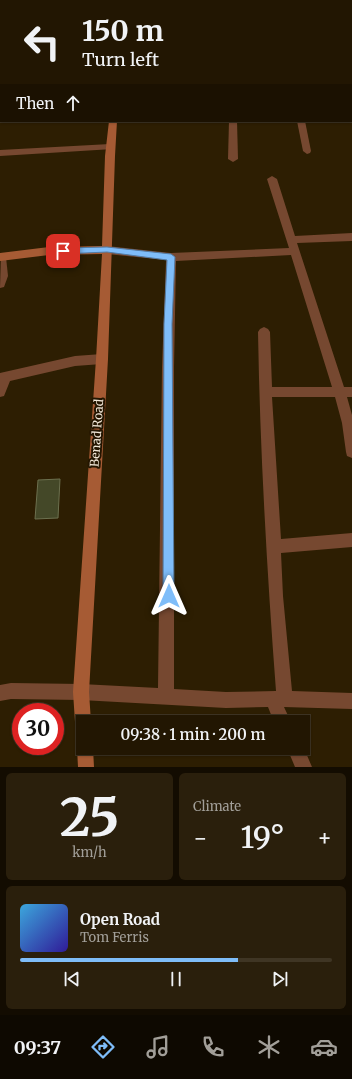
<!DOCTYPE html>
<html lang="en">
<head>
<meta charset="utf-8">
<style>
  body { margin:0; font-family:Merriweather,serif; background:#2a1f0c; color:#f1f3f6; height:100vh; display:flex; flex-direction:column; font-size:15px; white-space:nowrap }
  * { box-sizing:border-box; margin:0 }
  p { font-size:13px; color:#a29f99 }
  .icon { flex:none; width:22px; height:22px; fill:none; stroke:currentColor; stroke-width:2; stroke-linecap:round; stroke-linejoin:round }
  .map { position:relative; height:767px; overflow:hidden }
  .panel { display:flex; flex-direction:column; gap:6px; padding:6px; background:#130c01; flex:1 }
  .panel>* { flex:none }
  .guide { position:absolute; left:0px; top:0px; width:352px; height:122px; box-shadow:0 1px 3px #0004,0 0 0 1px #3f3524; background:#221602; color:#f1f3f6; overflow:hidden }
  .speed { position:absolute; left:12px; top:703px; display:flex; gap:8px; font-size:20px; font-weight:700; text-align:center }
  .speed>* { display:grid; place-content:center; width:52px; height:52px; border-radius:50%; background:#221602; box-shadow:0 1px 3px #0004,0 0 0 1px #3f3524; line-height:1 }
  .speed .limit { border:6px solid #d22; background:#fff; color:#111 }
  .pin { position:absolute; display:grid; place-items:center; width:34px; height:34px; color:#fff; margin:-17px; border-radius:8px; box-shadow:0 2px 6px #0006 }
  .me { position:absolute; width:44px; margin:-22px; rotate:0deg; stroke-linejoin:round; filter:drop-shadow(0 0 3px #0008) }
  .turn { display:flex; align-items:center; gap:14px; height:84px; padding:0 16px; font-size:18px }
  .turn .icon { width:52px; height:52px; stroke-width:2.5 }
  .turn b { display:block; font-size:28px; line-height:34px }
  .then { display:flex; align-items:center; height:38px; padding:0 16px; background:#0003; gap:8px; font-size:15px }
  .big { font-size:30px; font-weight:600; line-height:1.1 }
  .panel .card { flex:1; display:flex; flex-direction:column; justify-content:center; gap:6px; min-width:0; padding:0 14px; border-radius:6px; background:#2a1f0c }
  .panel .dial { align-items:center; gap:0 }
  .dial b { font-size:52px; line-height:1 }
  .song { display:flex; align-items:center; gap:12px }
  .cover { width:48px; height:48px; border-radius:6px; background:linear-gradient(135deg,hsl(200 70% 55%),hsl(250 70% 35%)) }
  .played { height:4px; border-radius:2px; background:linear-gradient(90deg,#7fbdf9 70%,#3f3524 70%) }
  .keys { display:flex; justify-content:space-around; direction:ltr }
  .heat { display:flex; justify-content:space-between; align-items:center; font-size:22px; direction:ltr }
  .panel .tiles { flex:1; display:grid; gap:6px; grid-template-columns:1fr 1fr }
  .card:last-child { grid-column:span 2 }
  .trip { position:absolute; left:76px; top:715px; width:234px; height:40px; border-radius:0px; background:#221602; box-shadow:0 1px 3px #0004,0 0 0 1px #3f3524; font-weight:600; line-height:40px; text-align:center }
  .menu { display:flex; height:64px; justify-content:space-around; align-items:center; background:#0e0901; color:#a29f99 }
  .menu .icon { width:28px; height:28px }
  .menu .current { color:#7fbdf9 }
  .menu b { font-size:18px; color:#f1f3f6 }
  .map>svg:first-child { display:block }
</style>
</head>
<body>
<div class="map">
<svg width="352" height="767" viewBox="0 0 352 767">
  <rect width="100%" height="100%" fill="#2d1e02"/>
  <polygon fill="#444828" stroke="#6c704f" points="60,479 58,518 35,519 38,480"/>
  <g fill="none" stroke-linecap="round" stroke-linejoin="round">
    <g fill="#764830" fill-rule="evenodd">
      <polygon points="246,0 254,0 255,1 247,1"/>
      <rect x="304" y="0" width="8" height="1"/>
      <rect x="351" y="8" width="1" height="6"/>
      <rect x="351" y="41" width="1" height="4"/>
      <rect x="351" y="74" width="1" height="4"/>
      <rect x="351" y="105" width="1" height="6"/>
      <polygon points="229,121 237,121 238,159 233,162 228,159"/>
      <polygon points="297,121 305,121 311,151 310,153 307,154 303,151"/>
      <polygon points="110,144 114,147 113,149 0,156 0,150"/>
      <path d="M272,176L277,179L295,236L352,233V241L297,243L344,387H352V397H347L352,415V458L347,456L346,452L342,423L335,397H272L281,539L352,533V547L281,553L283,596L292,691L352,693V709L284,707L291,722H274L268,707L226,708L81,700L11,699L0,701V685L11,683L81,684L158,688L162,367L166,260L107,254L103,253L102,250L103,247L107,246L171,253L289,248L267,179ZM291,255L332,387H272L270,332L268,329L264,327L260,329L258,332C260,451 267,572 276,691L226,692L174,689V367L176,261Z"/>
      <polygon points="1,253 5,254 6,257 8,276 4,287 0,288"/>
      <polygon points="102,354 106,356 108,359 106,362 102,364 75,366 10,381 4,396 0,397 0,373 75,356"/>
      <polygon points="303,746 312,767 295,767 287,748 303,748"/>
    </g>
    <g fill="#a65b34" fill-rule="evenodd">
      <rect x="107" y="0" width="8" height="1"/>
      <polygon points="109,121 117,121 115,156 108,359 89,692 91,722 83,722 83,730 77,728 75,722 73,692 96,359 102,254 49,255 0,261 0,253 49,247 102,246 105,156"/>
      <polygon points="83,740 83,748 93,748 94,767 78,767 77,748 79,742"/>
    </g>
  </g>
  <polygon fill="#7fbdf9" stroke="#537ba2" points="107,247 171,254 175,257 172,324 174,596 173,600 169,602 165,600 163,596 164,324 167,260 107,252 63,254 60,251 63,248"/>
  <g text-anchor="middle" stroke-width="4" stroke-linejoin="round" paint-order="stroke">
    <g font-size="12" fill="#f0e6d6" stroke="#231500">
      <text transform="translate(97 433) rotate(-86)" y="4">Benad Road</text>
    </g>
  </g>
</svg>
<div class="speed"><div class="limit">30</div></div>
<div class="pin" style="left:63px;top:251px;background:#d93025"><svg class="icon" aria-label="arrive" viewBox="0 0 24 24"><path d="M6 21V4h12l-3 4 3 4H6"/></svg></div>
<svg class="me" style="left:169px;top:596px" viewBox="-20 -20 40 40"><path d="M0-17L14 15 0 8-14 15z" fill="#7fbdf9" stroke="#fff" stroke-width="4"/></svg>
<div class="trip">09:38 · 1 min · 200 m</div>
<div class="guide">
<div class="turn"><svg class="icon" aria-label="left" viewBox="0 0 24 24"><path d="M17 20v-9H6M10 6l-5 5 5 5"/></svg><div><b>150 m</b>Turn left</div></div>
<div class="then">Then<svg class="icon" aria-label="ahead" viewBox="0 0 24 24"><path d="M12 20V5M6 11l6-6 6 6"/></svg></div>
</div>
</div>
<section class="panel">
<div class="tiles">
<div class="card dial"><b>25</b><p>km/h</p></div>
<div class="card"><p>Climate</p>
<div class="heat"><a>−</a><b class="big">19°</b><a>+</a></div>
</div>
<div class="card">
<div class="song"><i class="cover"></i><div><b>Open Road</b><p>Tom Ferris</p></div></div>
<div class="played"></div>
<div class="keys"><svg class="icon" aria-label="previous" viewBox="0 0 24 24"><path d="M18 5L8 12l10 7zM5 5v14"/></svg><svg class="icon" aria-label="pause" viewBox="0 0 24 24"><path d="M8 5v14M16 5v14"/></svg><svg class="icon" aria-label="next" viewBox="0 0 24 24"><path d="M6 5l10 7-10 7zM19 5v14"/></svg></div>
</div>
</div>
</section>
<nav class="menu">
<b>09:37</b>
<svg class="icon current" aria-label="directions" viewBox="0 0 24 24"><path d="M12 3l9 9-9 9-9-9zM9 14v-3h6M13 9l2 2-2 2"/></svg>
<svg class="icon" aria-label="music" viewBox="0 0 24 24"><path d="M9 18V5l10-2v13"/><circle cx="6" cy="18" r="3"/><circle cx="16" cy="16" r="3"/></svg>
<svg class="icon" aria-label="phone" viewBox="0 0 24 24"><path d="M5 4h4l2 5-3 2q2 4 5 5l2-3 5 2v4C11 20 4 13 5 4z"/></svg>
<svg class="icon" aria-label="climate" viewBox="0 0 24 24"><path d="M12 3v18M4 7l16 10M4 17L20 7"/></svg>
<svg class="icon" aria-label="car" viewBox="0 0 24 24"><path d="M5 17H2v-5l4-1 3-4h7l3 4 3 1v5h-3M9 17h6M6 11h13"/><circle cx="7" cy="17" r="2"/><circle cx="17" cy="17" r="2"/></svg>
</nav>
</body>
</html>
